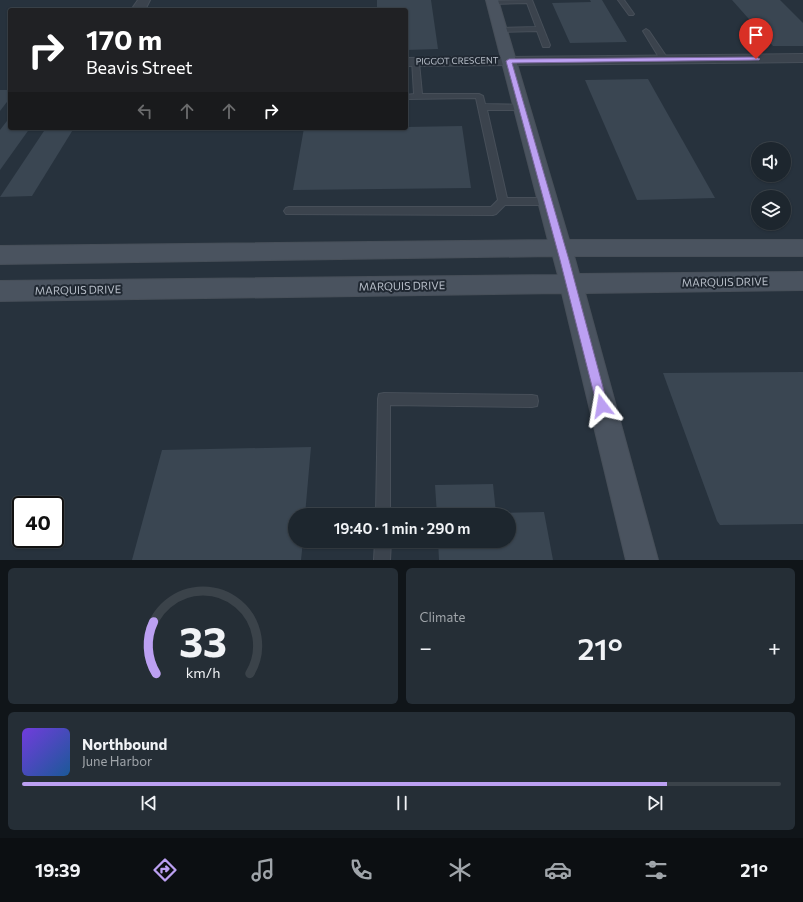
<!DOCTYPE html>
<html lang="en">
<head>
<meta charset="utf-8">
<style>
  body { margin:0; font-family:Commissioner,sans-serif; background:#252e36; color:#f1f3f6; height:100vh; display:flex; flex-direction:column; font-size:15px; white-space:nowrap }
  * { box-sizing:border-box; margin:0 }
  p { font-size:13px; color:#a0a5aa }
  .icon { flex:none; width:22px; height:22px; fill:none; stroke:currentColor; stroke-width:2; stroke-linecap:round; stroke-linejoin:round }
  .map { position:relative; height:560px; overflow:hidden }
  .drawer { display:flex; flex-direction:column; gap:8px; padding:8px; background:#101519; flex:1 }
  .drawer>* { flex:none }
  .top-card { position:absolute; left:8px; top:8px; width:400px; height:122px; border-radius:4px; box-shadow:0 1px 3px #0004,0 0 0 1px #3b434a; background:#202124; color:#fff; overflow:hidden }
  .tools { position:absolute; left:751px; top:142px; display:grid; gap:8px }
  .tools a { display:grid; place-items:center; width:40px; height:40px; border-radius:50%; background:#1d262e; box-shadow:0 1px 3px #0004,0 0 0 1px #3b434a; font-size:20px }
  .speed { position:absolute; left:12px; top:496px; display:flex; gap:8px; font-size:20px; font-weight:700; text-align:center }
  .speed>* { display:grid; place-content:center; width:52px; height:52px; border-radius:50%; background:#1d262e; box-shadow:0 1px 3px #0004,0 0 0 1px #3b434a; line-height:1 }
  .speed .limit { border:2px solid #111; border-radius:6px; background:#fff; color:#111 }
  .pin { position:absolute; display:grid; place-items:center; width:34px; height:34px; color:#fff; margin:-41px -17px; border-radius:50% 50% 50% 0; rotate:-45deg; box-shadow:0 0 4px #0007 }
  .pin .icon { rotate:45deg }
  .me { position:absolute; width:44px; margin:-22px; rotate:346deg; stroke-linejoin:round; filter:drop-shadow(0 0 3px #0008) }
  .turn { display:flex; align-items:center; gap:14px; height:84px; padding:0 12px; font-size:18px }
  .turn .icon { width:52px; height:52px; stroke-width:2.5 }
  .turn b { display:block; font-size:28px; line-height:34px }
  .lanes { display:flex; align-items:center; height:38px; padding:0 12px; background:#0003; justify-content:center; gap:20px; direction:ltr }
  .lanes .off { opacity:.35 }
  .big { font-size:30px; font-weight:600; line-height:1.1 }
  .drawer .widget { flex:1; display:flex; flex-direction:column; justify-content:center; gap:6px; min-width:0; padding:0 14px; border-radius:6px; background:#252e36 }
  .drawer .dial { align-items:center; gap:0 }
  .dial svg { height:104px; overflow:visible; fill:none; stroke:#3b434a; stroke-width:7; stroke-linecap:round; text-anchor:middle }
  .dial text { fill:#f1f3f6; stroke:none }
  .song { display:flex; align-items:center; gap:12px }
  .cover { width:48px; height:48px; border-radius:6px; background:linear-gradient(135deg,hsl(260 70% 55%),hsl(210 70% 35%)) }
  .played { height:4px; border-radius:2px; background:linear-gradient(90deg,#bca0f2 85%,#3b434a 85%) }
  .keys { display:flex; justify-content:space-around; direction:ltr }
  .heat { display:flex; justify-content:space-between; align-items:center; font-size:22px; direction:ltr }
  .drawer .tiles { flex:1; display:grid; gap:8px; grid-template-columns:1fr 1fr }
  .widget:last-child { grid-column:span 2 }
  .trip { position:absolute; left:288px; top:508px; width:228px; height:40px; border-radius:20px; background:#1d262e; box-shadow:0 1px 3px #0004,0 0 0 1px #3b434a; font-weight:600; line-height:40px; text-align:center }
  .tab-bar { display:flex; height:64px; justify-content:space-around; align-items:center; background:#0c0f12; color:#a0a5aa }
  .tab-bar .icon { width:28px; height:28px }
  .tab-bar .active { color:#bca0f2 }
  .tab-bar b { font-size:18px; color:#f1f3f6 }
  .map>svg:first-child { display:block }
</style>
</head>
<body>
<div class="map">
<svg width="803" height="560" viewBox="0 0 803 560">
  <rect width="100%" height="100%" fill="#27323d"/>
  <g fill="#3a4652">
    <polygon points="377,0 431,0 438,49 406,50 406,10 377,10"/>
    <polygon points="590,0 602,0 627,42 570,43 552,3 591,2"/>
    <polygon points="732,0 780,0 803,23 803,46 773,46"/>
    <polygon points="648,79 715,198 637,200 585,80"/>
    <polygon points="0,90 10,90 10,98 0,111"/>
    <polygon points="10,117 10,128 30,128 0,170 0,130"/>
    <polygon points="462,126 471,188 293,190 304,128 406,128 406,127"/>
    <polygon points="46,128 74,128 32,196 0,197"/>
    <polygon points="803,372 803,524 720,525 717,521 663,373"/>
    <polygon points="311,447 305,515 295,515 295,541 303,541 301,560 132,560 162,450"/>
    <polygon points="493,484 496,513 544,512 553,560 439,560 438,541 509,541 509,515 437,515 435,485"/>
  </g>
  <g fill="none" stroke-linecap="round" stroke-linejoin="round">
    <g stroke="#474f59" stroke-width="2">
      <g id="lane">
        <polygon points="532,0 550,45 549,47 543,47 537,31 500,32 497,30 500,28 536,27 527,3 493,4 491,3 491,1"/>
        <polygon points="618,0 624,0 634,14 633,15 629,15"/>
        <polygon points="646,29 649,31 668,59 667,61 664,61 660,59 643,31"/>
        <polygon points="412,60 415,60 419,62 422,94 479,94 483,96 485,104 525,105 525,109 522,110 487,110 507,198 548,198 551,199 553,202 551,205 505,205 496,214 493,215 286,214 284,211 286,208 289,207 491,207 498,200 476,98 406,99 406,95 414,94"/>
        <polygon points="384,393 532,395 537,396 538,401 537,406 532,407 390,405 390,515 376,515 378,399 379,394"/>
        <polygon points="375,541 391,541 390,560 374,560"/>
      </g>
    </g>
    <g stroke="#474f59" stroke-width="2">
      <g id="street">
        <polygon points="138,0 150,0 145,10 131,10"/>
        <polygon points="803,54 803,62 406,66 406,58"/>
      </g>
    </g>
    <g stroke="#474f59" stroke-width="2">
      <polygon id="secondary" points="486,0 498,0 569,240 803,240 803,256 574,256 579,274 803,272 803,290 585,293 658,560 626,560 562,293 0,301 0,281 558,275 553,256 0,264 0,246 548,240"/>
    </g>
    <use href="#lane" fill="#3b434d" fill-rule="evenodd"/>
    <use href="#street" fill="#3b434d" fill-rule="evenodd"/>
    <use href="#secondary" fill="#4a535f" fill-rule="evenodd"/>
  </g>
  <polygon fill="#bca0f2" stroke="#7a689d" points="756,57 760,59 759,60 512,63 569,260 608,406 606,410 602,411 598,410 560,260 506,61 509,59"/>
  <g text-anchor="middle" stroke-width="4" stroke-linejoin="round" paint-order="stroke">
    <g font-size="9" fill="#b7bec8" stroke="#202832">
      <text transform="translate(457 61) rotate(-1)" y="3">PIGGOT CRESCENT</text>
    </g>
    <g font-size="11" fill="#b7bec8" stroke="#202832">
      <text transform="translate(725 282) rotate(-1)" y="4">MARQUIS DRIVE</text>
      <text transform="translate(402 286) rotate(-1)" y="4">MARQUIS DRIVE</text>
      <text transform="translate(78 290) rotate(-1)" y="4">MARQUIS DRIVE</text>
    </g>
  </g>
</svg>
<div class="tools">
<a><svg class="icon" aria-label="sound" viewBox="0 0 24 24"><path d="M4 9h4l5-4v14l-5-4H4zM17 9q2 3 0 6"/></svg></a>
<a><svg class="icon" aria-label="layers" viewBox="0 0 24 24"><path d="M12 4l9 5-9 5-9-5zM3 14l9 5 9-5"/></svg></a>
</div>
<div class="speed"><div class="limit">40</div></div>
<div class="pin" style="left:756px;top:59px;background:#d93025"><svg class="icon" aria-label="arrive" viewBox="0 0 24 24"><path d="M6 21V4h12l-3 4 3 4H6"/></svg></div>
<svg class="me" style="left:602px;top:406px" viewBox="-20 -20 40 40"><path d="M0-17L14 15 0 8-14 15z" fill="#bca0f2" stroke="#fff" stroke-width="4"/></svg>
<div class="trip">19:40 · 1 min · 290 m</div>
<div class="top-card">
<div class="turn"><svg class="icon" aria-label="right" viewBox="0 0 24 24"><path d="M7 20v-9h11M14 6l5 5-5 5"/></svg><div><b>170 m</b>Beavis Street</div></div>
<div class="lanes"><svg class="icon off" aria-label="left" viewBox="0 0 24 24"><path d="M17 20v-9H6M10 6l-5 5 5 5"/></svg><svg class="icon off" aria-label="ahead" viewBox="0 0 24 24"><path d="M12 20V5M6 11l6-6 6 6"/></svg><svg class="icon off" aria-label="ahead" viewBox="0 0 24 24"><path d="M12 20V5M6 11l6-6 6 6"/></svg><svg class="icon" aria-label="right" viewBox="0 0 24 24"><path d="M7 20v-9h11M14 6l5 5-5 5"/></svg></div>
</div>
</div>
<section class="drawer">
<div class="tiles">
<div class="widget dial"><svg viewBox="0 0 100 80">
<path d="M14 69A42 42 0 1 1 86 69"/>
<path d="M14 69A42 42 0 0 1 12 29" stroke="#bca0f2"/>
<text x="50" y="56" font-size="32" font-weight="700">33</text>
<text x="50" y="72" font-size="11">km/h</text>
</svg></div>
<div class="widget"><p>Climate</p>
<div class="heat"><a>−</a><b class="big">21°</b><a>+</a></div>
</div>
<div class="widget">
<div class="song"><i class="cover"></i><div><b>Northbound</b><p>June Harbor</p></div></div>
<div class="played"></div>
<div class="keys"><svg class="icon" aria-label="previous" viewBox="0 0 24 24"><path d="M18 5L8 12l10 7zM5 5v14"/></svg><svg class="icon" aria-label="pause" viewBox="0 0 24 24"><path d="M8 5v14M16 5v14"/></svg><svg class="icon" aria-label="next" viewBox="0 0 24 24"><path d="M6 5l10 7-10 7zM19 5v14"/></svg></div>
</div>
</div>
</section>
<nav class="tab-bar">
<b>19:39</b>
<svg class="icon active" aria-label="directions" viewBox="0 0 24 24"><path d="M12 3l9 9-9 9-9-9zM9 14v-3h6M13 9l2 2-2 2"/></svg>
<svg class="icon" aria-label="music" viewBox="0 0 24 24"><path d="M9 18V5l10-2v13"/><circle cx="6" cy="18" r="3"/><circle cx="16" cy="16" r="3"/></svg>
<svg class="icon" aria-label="phone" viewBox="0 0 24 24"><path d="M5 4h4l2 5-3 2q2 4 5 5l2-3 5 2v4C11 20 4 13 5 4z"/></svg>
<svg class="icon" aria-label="climate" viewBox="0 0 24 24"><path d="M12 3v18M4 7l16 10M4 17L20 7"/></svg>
<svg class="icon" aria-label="car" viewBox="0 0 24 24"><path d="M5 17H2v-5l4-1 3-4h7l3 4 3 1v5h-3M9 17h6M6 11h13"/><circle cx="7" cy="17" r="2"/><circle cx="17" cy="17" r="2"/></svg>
<svg class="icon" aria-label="filters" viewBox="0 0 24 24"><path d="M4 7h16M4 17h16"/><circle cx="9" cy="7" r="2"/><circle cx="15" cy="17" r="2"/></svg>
<b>21°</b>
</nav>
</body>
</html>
